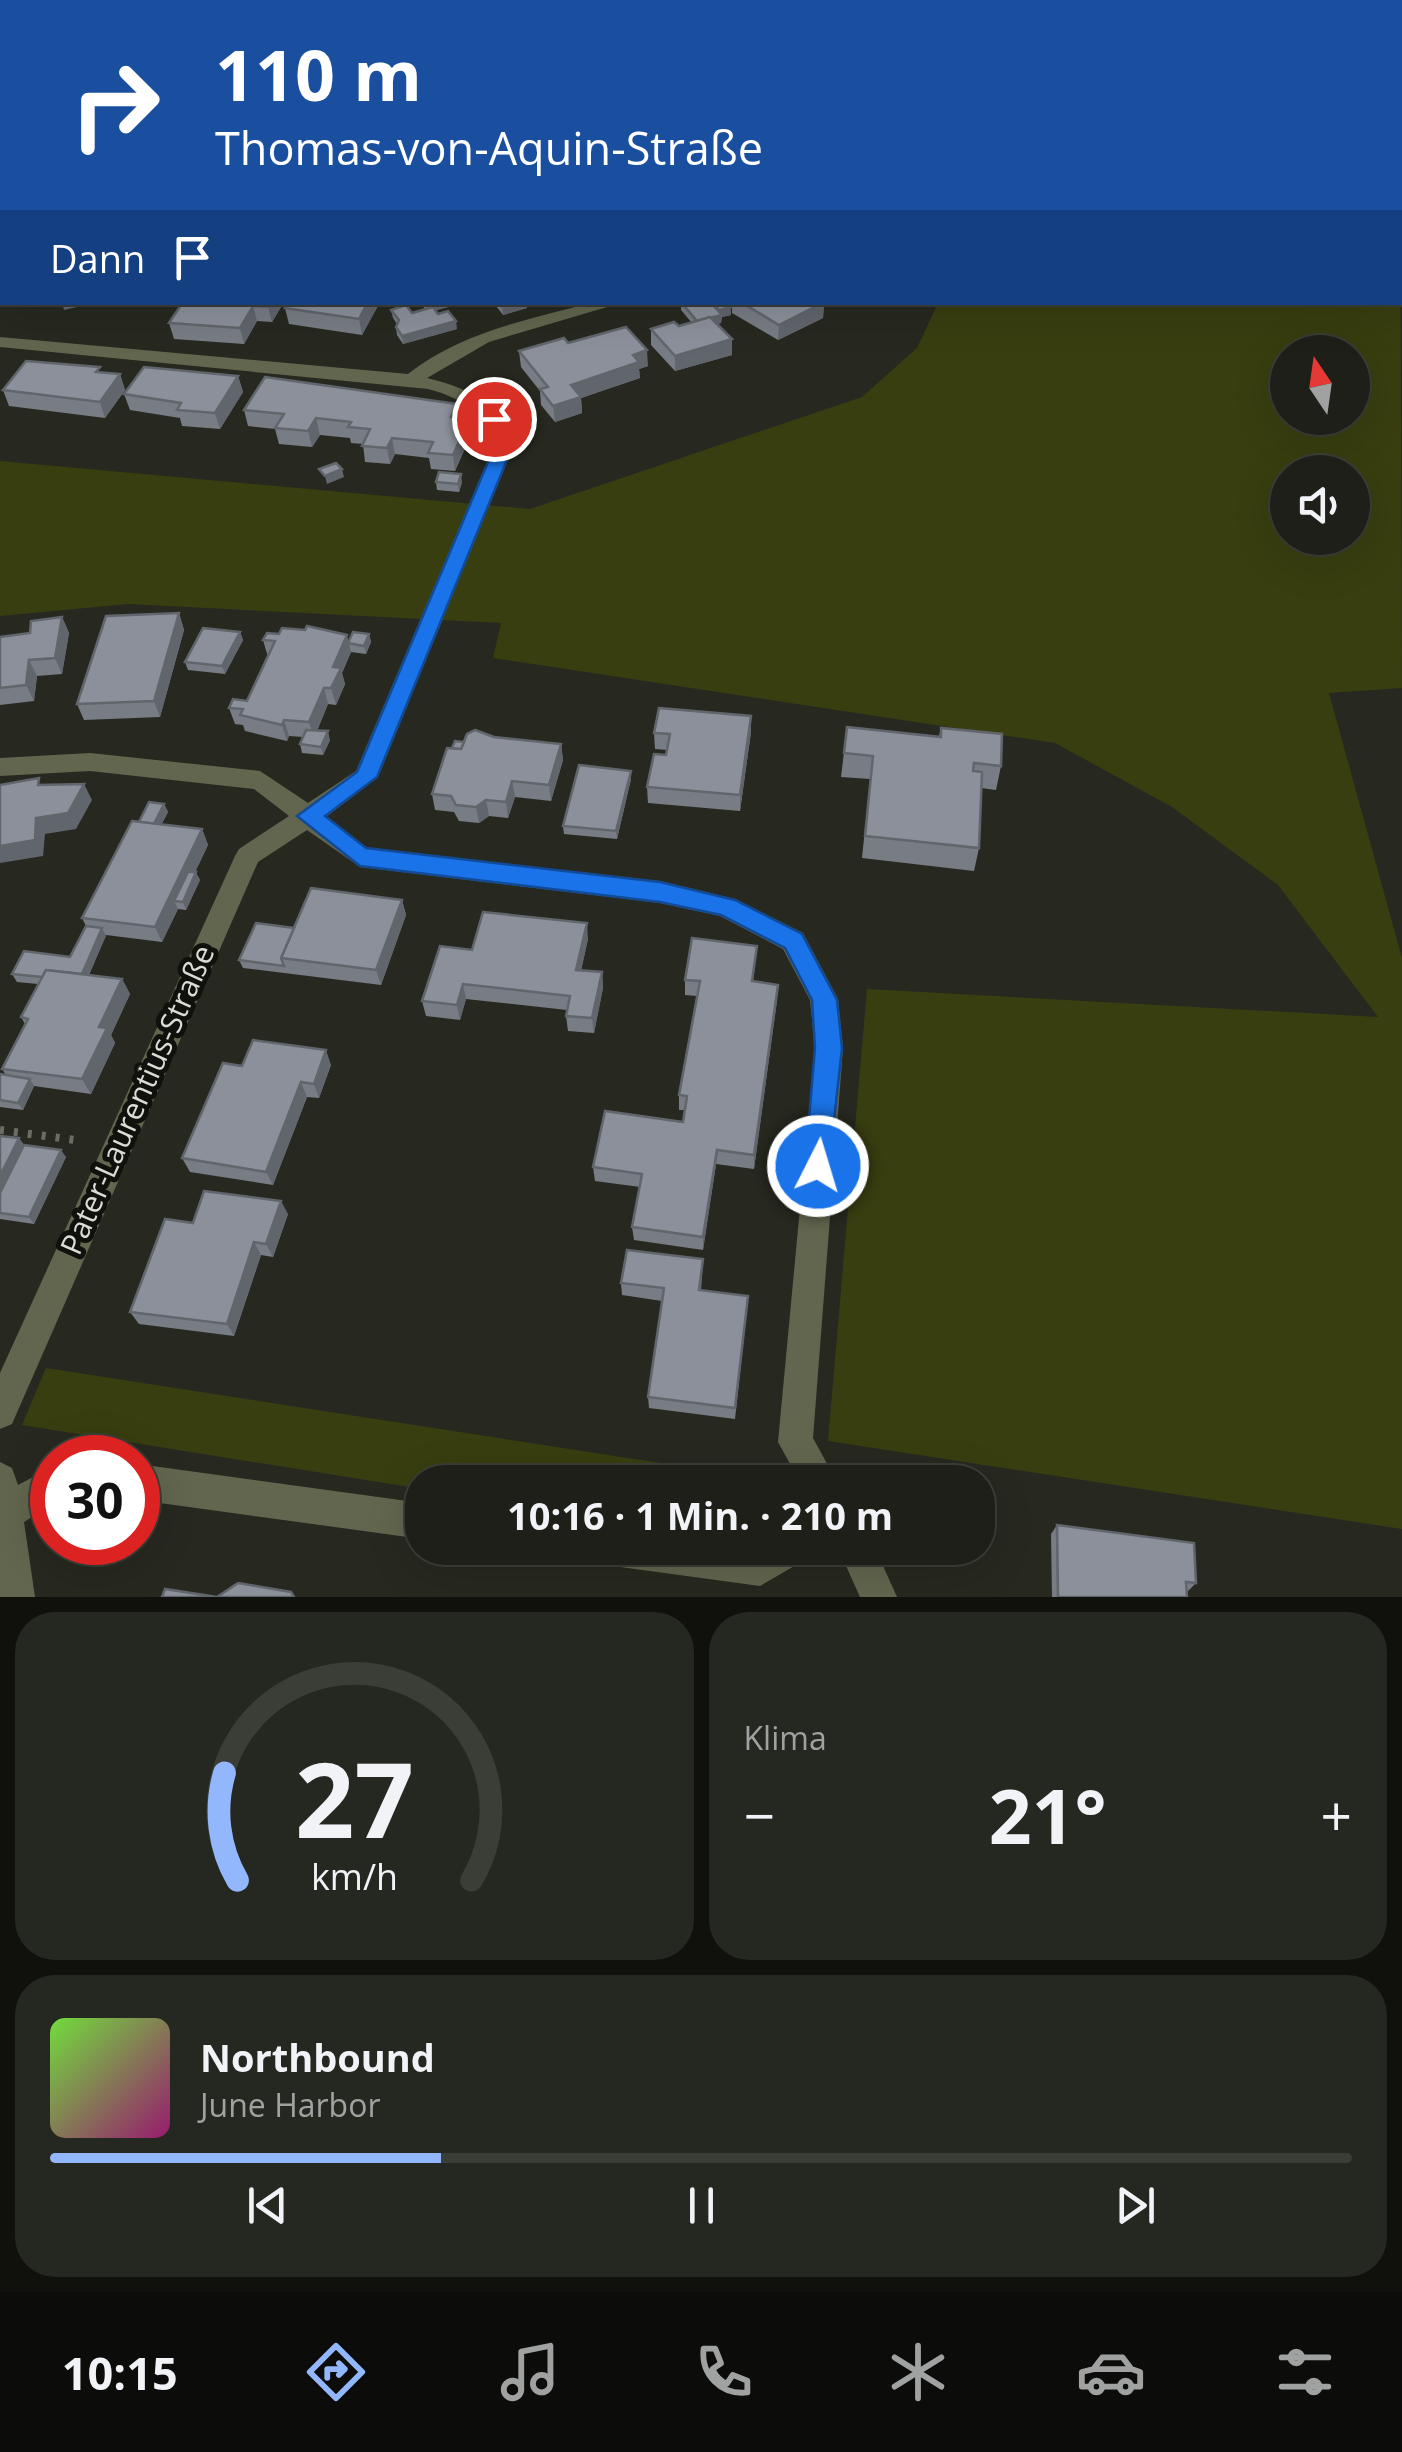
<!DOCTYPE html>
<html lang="de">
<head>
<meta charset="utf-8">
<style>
  body { margin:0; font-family:"Open Sans",sans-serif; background:#252721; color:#f1f3f6; height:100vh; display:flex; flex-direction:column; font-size:38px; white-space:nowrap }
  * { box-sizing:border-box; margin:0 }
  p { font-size:32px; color:#a0a2a2 }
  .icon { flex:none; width:55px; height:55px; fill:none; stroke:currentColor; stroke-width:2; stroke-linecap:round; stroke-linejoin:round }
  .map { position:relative; height:1597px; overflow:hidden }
  .sheet { display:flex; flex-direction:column; gap:15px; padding:15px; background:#10110d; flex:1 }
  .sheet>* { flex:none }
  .top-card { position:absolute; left:0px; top:0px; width:1402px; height:305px; box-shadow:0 10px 40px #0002,0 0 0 2px #3b3d37; background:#1a4fa0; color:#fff; overflow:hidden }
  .needle { width:65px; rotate:347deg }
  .fabs { position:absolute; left:1270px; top:335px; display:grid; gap:20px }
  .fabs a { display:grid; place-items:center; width:100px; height:100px; border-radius:50%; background:#1d1f18; box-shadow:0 10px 40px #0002,0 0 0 2px #3b3d37; font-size:50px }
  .speed { position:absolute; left:30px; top:1435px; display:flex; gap:20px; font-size:50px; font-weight:700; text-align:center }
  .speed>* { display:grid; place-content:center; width:130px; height:130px; border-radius:50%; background:#1d1f18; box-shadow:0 10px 40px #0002,0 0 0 2px #3b3d37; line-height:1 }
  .speed .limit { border:15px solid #d22; background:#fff; color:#111 }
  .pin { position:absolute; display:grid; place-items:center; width:85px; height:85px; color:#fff; margin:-42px; border:5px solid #fff; border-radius:50%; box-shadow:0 2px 10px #0007 }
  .me { position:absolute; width:110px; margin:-55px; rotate:5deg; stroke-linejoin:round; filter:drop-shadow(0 0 8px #0008) }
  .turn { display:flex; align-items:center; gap:35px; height:210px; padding:0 50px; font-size:45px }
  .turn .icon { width:130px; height:130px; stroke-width:2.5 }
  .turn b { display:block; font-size:70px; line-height:85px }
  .then { display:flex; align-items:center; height:95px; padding:0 50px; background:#0003; gap:20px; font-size:38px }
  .big { font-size:75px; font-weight:700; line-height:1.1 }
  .sheet .widget { flex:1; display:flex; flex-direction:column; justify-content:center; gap:15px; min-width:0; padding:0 35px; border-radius:40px; background:#252721 }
  .sheet .dial { align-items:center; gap:0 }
  .dial svg { height:260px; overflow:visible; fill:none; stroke:#3b3d37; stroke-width:7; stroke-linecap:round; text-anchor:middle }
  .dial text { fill:#f1f3f6; stroke:none }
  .song { display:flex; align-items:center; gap:30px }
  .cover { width:120px; height:120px; border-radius:15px; background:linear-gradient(135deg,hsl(100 70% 55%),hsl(320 70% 35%)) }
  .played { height:10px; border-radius:5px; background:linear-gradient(90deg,#93b7fd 30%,#3b3d37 30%) }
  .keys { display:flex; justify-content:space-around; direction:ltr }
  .heat { display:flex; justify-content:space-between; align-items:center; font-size:55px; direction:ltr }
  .sheet .tiles { flex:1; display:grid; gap:15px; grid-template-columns:1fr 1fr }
  .widget:last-child { grid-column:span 2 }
  .trip { position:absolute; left:405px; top:1465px; width:590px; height:100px; border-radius:40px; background:#1d1f18; box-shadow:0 10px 40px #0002,0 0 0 2px #3b3d37; font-weight:700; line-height:100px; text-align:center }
  .menu { display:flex; height:160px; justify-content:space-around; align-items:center; background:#0c0c0a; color:#a0a2a2 }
  .menu .icon { width:70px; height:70px }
  .menu .current { color:#93b7fd }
  .menu b { font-size:45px; color:#f1f3f6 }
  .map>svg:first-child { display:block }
</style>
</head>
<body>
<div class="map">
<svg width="1402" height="1597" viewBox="0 0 1402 1597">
  <rect width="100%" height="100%" fill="#272920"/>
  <g fill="#393e10" fill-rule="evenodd">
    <path d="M1400,125L1402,688L1329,693L1402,958V1529L828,1441L867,989L1378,1017L1278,885L1172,807L1055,743L493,658L501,623L128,604L0,616V461L530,509L862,397L917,348L938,303L1400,302ZM1288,352H1352V418H1288ZM1288,472H1352V538H1288Z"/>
    <polygon points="46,1368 751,1477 750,1482 422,1482 422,1489 22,1425"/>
  </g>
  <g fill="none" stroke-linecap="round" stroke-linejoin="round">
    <g stroke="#6b6d65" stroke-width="4" stroke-dasharray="1 5" stroke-linecap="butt">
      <polyline points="691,0 695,2"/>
      <polyline points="773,2 784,0"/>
    </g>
    <polyline stroke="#6b6d65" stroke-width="8" stroke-dasharray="4 10" stroke-linecap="butt" points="0,1130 83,1141"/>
    <g fill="#62664e" fill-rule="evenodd">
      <rect x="0" y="77" width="2" height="8"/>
      <path d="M594,302H624L489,342L427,378C474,389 501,405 510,455L378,777L326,817L366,848L660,881L735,899L803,933L838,999L843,1048L813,1438L837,1482H800L778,1442L815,1048L810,1000L783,949L720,916L660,903L360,867L307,830L258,862L12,1424L0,1429V1373L235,856L239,849L289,816L254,789L90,771L0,776V758L90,753L260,771L308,803L356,771L490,455C484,415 467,399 428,389L0,347V337L408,374C463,331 528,320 594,302Z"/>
      <polygon points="0,1462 12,1468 18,1485 52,1467 52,1504 24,1522 35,1597 0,1597"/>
      <polygon points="138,1464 422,1503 422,1539 138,1500"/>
      <polygon points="595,1548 808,1548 803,1561 760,1586 613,1566 600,1561"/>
      <polygon points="838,1548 875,1548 897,1597 860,1597"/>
    </g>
  </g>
  <g fill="#787c84">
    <polygon points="1178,0 1402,0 1402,107 1400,106 1400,2 1179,2"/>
    <polygon points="183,302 281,307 272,322 257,321 244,344 174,339 169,323"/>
    <polygon points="289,302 380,302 362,335 289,324 285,308"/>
    <polygon points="420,302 467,302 435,310 457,329 403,344 397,335 396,327 397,324 393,318 391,310 412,313 425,309"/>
    <polygon points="495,302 526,302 527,308 503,315 496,306"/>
    <polygon points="681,302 727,302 731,315 722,317 721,323 717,324 732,355 675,371 651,345 651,329 679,326 692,323 681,310"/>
    <polygon points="732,302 824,302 823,318 778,340 732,313"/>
    <polygon points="568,343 648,366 639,369 640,378 581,398 582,413 555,422 541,405 540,391 521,367 519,351"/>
    <polygon points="102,373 120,374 125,390 105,418 9,406 3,390"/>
    <polygon points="238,376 243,392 220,429 182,426 180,418 130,410 124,394"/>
    <polygon points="244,410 459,418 471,435 455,471 431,469 429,458 395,454 390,464 365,462 363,444 351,443 350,438 320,435 312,447 279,444 275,429 248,426"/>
    <polygon points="436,482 462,482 459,492 437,490"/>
    <polygon points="179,613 184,630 160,717 84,720 77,704"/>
    <polygon points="62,617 69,633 62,674 37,676 34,701 0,705 0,637 30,633"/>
    <polygon points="240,632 243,640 225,674 188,670 185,662"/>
    <polygon points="369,634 371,642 366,654 351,652 342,673 345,684 336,705 328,704 317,731 330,740 323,755 302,753 300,744 303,737 289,736 287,741 245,731 243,725 235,724 229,708 247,701 268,657 263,640 349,641"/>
    <polygon points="847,727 939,736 941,728 1001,766 996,790 981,788 979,848 974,871 862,858 870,779 841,777"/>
    <polygon points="751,732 740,811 648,803 647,787 666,755 667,750 655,749 654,733"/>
    <polygon points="494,737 561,744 563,760 551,801 515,797 508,818 489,816 479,823 459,821 454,812 435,810 432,794 452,748 464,742"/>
    <polygon points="631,779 617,839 564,834 563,826"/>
    <polygon points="164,804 168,812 161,825 202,829 208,845 195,872 200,880 186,910 178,909 162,942 106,935 89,975 122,979 130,994 111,1035 115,1043 91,1094 34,1086 23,1110 0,1107 0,1074 6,1075 2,1069 25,1024 21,1017 38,984 17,982 12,974 70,957 86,926 82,918 139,822"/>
    <polygon points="402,900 406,915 381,985 243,968 239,960 294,928"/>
    <polygon points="588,939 581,970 602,972 603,988 594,1033 568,1031 566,1016 567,1010 466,999 460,1020 426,1016 422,1001 472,950"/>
    <polygon points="757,946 753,981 777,1000 754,1169 716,1164 703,1250 634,1240 632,1227 640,1187 595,1181 593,1167 683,1122 685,1110 679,1110 679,1095 697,996 685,995 685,980"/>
    <polygon points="331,1065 319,1098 307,1097 273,1185 190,1172 182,1158 242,1066"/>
    <polygon points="0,1136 19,1138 24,1145 66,1157 34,1224 0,1219"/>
    <polygon points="288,1214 273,1257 261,1255 234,1336 139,1324 130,1312 193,1223"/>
    <polygon points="703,1259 701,1290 747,1309 735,1419 649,1408 648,1397 662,1301 622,1295 621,1283"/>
    <polygon points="1057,1525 1196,1583 1187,1592 1187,1597 1052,1597 1051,1534"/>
  </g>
  <g fill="#61656c">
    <polygon points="75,0 199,0 200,2 58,2"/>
    <rect x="632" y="0" width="40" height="2"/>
    <rect x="0" y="21" width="2" height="27"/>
    <polygon points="62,302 98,302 64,310"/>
    <polygon points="270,302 280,302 281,307 272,322 268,307"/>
    <polygon points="368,302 380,302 362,335 359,319"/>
    <polygon points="426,302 467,302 427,313"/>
    <polygon points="518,302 526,302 527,308 503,315 502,307"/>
    <polygon points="824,302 823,318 778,340 779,325"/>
    <polygon points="253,306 257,321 244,344 240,328"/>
    <polygon points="731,307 731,315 722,317 721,323 698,329 698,321 719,316 719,310"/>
    <polygon points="456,321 457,329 403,344 402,336"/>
    <polygon points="732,339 732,355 675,371 675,356"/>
    <polygon points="647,350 648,366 639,369 640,378 581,398 582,413 555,422 553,406 571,385 633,355"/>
    <polygon points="120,374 125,390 105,418 100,402"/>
    <polygon points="238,376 243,392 220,429 215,413"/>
    <polygon points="457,404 459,420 451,417"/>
    <polygon points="316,418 320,435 312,447 308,431"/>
    <polygon points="469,419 471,435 455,471 453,455"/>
    <polygon points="392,438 395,454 390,464 387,448"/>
    <polygon points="342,469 344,477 327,484 325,476"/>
    <polygon points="461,474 462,482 459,492 458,484"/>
    <polygon points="179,613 184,630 160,717 154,701"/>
    <polygon points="62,617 69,633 62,674 55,658"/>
    <polygon points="240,632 243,640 225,674 222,666"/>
    <polygon points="369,634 371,642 366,654 364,646"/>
    <polygon points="347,635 351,652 342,673 345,684 336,705 331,688 333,667"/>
    <polygon points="29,660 37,676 34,701 26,685"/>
    <polygon points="324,688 328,704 314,738 309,722"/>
    <polygon points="751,716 751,732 740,811 740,795"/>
    <polygon points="284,720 289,736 287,741 282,725"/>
    <polygon points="328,731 330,740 323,755 321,747"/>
    <polygon points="561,744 563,760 551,801 549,785"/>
    <polygon points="631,771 631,779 617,839 616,831"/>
    <polygon points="512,781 515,797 508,818 506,802"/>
    <polygon points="84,784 92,800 76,829 45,834 43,856 0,863 0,846 36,818"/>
    <polygon points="486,800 489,816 479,823 476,807"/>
    <polygon points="164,804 168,812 154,839 151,831"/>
    <polygon points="202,829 208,845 181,902 174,901 178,909 162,942 155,927"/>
    <polygon points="196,872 200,880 186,910 183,902"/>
    <polygon points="402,900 406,915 381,985 376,970"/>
    <polygon points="587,923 588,939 578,985 576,970"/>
    <polygon points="102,928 106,936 83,988 79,980"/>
    <polygon points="602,972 603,988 594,1033 592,1018"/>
    <polygon points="122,979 130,994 111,1035 115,1043 91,1094 82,1079 99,1027"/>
    <polygon points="463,984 466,999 460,1020 457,1005"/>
    <polygon points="778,985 777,1000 754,1169 754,1155"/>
    <polygon points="326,1050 331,1065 319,1098 314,1084"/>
    <polygon points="30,1079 34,1086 23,1110 18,1103"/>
    <polygon points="301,1082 307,1097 273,1185 266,1172"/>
    <polygon points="19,1138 29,1152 0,1212 0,1176"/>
    <polygon points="61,1150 66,1157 34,1224 29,1217"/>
    <polygon points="717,1150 716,1164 703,1250 703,1237"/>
    <polygon points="281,1201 288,1214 273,1257 266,1244"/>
    <polygon points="254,1242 261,1255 234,1336 227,1324"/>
  </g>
  <g fill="#8b909a" stroke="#61656c" stroke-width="2.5">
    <polygon points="0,0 75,0 58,2 2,2 2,21 0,21"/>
    <polygon points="308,0 492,0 477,2 310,2"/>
    <polygon points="1195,0 1402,0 1402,14 1400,14 1400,2 1196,2"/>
    <rect x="1400" y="37" width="2" height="48"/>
    <polygon points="2,103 2,125 0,125 0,104"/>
    <polygon points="183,302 270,302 268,307 253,306 240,328 169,323"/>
    <polygon points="289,302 368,302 359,319 285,308"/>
    <polygon points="499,302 518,302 502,307"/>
    <polygon points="681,302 710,302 722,315 697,321"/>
    <polygon points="713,302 727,302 731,307 719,310"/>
    <polygon points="741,302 824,302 779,325"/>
    <polygon points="406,305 412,313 433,307 438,314 448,311 456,321 402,336 396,327 399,320 391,310"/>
    <polygon points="710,317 732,339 675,356 651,329 674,322 679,326"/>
    <polygon points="626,327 647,350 633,355 639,362 571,385 581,397 553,406 540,389 548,387 519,351 564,338 568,343"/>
    <polygon points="26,361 100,367 96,372 120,374 100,402 3,390"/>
    <polygon points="144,367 238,376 215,413 177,410 181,403 124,394"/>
    <polygon points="265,377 457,404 451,417 469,419 453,455 428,453 433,442 392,438 387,448 362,446 370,429 348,427 351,422 316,418 308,431 275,428 284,414 244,410"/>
    <polygon points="336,463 342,469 325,476 319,469"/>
    <polygon points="439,472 461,474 458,484 436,482"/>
    <polygon points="179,613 154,701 77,704 106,616"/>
    <polygon points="62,617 55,658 29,660 26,685 0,688 0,637 30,633 31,621"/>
    <polygon points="307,626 347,635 333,667 341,668 331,688 324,688 309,722 284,720 282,725 240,715 243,709 229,708 233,699 247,701 275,641 263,640 267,633 279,634 282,628 305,630"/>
    <polygon points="203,628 240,632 222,666 185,662"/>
    <polygon points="353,632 369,634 364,646 348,643"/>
    <polygon points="659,708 751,716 740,795 647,787 654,754 666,755 670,734 654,733"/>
    <polygon points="847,727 941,737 941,728 1002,734 1001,766 974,763 973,771 982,772 979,848 865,836 873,756 844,753"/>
    <polygon points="306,730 328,731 321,747 300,744"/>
    <polygon points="475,730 494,737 561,744 549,785 512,781 506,802 486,800 476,807 456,805 451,796 432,794 447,748 461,749 467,734"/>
    <polygon points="455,741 464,742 461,749 452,748"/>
    <polygon points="579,765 631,771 616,831 563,826"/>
    <polygon points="39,778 38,785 84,784 68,813 36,818 35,840 0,846 0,785"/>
    <polygon points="149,802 164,804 154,824 139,822"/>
    <polygon points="132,821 202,829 155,927 82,918"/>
    <polygon points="188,872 196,872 183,902 174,901"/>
    <polygon points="311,888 402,900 376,970 281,958"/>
    <polygon points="483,912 587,923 576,970 602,972 592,1018 566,1016 570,996 463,984 457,1005 422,1001 440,946 472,950"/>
    <polygon points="256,923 294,928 281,958 284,966 239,960"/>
    <polygon points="86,926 102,928 82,974 46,970 42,977 12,974 24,951 70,957"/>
    <polygon points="692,938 757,946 752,981 778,985 754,1155 717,1150 703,1237 632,1227 642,1174 593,1167 605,1111 683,1122 687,1096 679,1095 700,981 685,980"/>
    <polygon points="46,970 122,979 99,1027 107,1028 82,1079 2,1069 28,1019 21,1017"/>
    <polygon points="253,1040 326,1050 314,1084 301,1082 266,1172 182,1158 223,1063 242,1066"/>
    <polygon points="0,1074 30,1079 18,1103 0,1100"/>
    <polygon points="0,1136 19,1138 0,1176"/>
    <polygon points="24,1145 61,1150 29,1217 0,1213 0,1193"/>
    <polygon points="204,1191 281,1201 266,1244 254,1242 227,1324 130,1312 165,1219 193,1223"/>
    <polygon points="627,1250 703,1259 699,1290 748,1296 735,1408 648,1397 664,1288 621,1283"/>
    <polygon points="1057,1525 1194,1543 1196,1583 1186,1582 1187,1597 1058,1597"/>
    <polygon points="238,1583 291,1592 294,1597 162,1597 165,1589 217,1597"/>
  </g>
  <polygon fill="#1a73e8" stroke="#114b97" stroke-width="2.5" points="494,414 502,419 509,455 377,777 325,816 366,848 660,882 735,900 802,934 837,1000 842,1048 828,1175 818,1179 809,1175 805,1166 815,1048 812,1000 785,948 721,915 660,902 360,866 297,816 357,772 491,455 485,419"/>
  <g text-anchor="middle" stroke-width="10" stroke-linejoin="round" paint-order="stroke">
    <g font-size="30" fill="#dbdcd6" stroke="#10110d">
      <text transform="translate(138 1100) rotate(-66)" y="10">Pater-Laurentius-Straße</text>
    </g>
  </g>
</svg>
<div class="fabs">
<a><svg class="needle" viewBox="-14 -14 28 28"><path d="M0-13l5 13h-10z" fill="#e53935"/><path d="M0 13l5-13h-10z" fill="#a0a2a2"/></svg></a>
<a><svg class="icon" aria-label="sound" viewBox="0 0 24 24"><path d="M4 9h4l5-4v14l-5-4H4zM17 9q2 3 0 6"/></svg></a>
</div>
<div class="speed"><div class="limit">30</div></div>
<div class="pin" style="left:494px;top:419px;background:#d93025"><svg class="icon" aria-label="arrive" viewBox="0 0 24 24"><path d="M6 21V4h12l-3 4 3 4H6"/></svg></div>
<svg class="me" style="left:818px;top:1166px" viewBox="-20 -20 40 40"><circle r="17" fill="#1a73e8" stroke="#fff" stroke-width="3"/><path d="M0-11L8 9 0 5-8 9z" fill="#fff"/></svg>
<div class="trip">10:16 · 1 Min. · 210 m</div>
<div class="top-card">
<div class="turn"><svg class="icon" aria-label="right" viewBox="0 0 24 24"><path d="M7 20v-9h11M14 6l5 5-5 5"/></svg><div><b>110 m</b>Thomas-von-Aquin-Straße</div></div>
<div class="then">Dann<svg class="icon" aria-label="arrive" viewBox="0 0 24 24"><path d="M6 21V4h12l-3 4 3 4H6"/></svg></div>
</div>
</div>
<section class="sheet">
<div class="tiles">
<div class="widget dial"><svg viewBox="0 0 100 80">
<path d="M14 69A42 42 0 1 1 86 69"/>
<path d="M14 69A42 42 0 0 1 10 36" stroke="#93b7fd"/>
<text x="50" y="56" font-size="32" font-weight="700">27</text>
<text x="50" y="72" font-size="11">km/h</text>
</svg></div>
<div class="widget"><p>Klima</p>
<div class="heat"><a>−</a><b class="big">21°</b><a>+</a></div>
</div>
<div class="widget">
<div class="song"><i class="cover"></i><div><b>Northbound</b><p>June Harbor</p></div></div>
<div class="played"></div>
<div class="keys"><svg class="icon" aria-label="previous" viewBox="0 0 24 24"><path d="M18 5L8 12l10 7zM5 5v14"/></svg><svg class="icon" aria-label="pause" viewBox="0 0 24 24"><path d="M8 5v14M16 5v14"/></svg><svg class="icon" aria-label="next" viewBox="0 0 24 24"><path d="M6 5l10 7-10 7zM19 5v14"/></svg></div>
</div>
</div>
</section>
<nav class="menu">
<b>10:15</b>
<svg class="icon current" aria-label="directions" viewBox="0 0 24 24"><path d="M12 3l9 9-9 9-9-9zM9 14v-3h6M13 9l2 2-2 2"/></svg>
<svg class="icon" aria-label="music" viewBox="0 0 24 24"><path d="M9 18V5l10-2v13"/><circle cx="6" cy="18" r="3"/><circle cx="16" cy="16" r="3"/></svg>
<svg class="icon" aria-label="phone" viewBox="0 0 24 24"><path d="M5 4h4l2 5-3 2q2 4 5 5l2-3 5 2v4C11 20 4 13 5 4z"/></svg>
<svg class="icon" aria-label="climate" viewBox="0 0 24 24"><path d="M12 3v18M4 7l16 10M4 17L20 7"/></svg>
<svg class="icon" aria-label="car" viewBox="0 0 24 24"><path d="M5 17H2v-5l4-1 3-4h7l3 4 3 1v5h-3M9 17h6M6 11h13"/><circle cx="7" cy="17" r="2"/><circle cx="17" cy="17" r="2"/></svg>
<svg class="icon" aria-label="filters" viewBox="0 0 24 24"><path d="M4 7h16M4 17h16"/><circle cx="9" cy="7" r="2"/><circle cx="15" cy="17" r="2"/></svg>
</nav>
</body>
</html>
